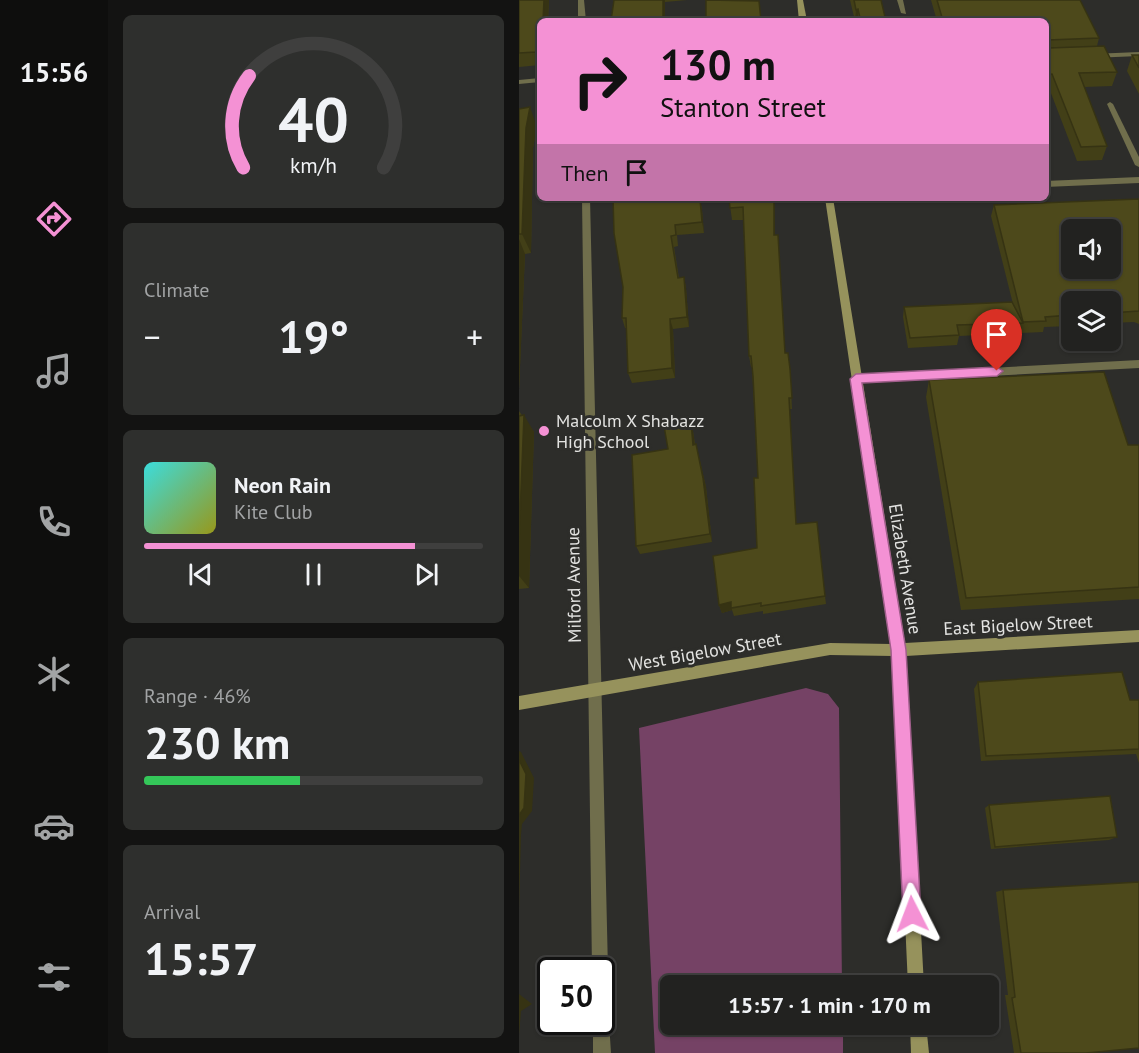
<!DOCTYPE html>
<html lang="en">
<head>
<meta charset="utf-8">
<style>
  body { margin:0; font-family:"PT Sans",sans-serif; background:#2e2f2d; color:#f1f3f6; height:100vh; display:flex; flex-direction:column; font-size:22px; white-space:nowrap }
  * { box-sizing:border-box; margin:0 }
  p { font-size:20px; color:#a2a4a5 }
  .icon { flex:none; width:33px; height:33px; fill:none; stroke:currentColor; stroke-width:2; stroke-linecap:round; stroke-linejoin:round }
  .map { position:relative; flex:1; overflow:hidden }
  .panel { display:flex; flex-direction:column; gap:15px; padding:15px; background:#131312; width:411px }
  .panel>* { flex:none }
  .top-card { position:absolute; left:18px; top:18px; width:512px; height:183px; border-radius:9px; box-shadow:0 2px 4px #0004,0 0 0 2px #3f3f3e; background:#f491d4; color:#111; overflow:hidden }
  .buttons { position:absolute; left:542px; top:219px; display:grid; gap:12px }
  .buttons a { display:grid; place-items:center; width:60px; height:60px; border-radius:9px; background:#222220; box-shadow:0 2px 4px #0004,0 0 0 2px #3f3f3e; font-size:30px }
  .speed { position:absolute; left:18px; top:957px; display:flex; gap:12px; font-size:30px; font-weight:700; text-align:center }
  .speed>* { display:grid; place-content:center; width:78px; height:78px; border-radius:50%; background:#222220; box-shadow:0 2px 4px #0004,0 0 0 2px #3f3f3e; line-height:1 }
  .speed .limit { border:3px solid #111; border-radius:9px; background:#fff; color:#111 }
  .pin { position:absolute; display:grid; place-items:center; width:51px; height:51px; color:#fff; margin:-62px -26px; border-radius:50% 50% 50% 0; rotate:-45deg; box-shadow:0 0 6px #0007 }
  .pin .icon { rotate:45deg }
  .me { position:absolute; width:66px; margin:-33px; rotate:357deg; stroke-linejoin:round; filter:drop-shadow(0 0 4px #0008) }
  .turn { display:flex; align-items:center; gap:21px; height:126px; padding:0 24px; font-size:27px }
  .turn .icon { width:78px; height:78px; stroke-width:2.5 }
  .turn b { display:block; font-size:42px; line-height:51px }
  .then { display:flex; align-items:center; height:57px; padding:0 24px; background:#0003; gap:12px; font-size:22px }
  .big { font-size:45px; font-weight:700; line-height:1.1 }
  .panel .widget { flex:1; display:flex; flex-direction:column; justify-content:center; gap:9px; min-width:0; padding:0 21px; border-radius:9px; background:#2e2f2d }
  .panel .dial { align-items:center; gap:0 }
  .dial svg { height:156px; overflow:visible; fill:none; stroke:#3f3f3e; stroke-width:7; stroke-linecap:round; text-anchor:middle }
  .dial text { fill:#f1f3f6; stroke:none }
  .song { display:flex; align-items:center; gap:18px }
  .cover { width:72px; height:72px; border-radius:9px; background:linear-gradient(135deg,hsl(180 70% 55%),hsl(60 70% 35%)) }
  .played { height:6px; border-radius:3px; background:linear-gradient(90deg,#f491d4 80%,#3f3f3e 80%) }
  .keys { display:flex; justify-content:space-around; direction:ltr }
  .heat { display:flex; justify-content:space-between; align-items:center; font-size:33px; direction:ltr }
  .charge { height:9px; border-radius:4px; background:linear-gradient(90deg,#34c759 46%,#3f3f3e 0) }
  .trip { position:absolute; left:141px; top:975px; width:339px; height:60px; border-radius:9px; background:#222220; box-shadow:0 2px 4px #0004,0 0 0 2px #3f3f3e; font-weight:700; line-height:60px; text-align:center }
  main { display:flex; flex:1; min-height:0 }
  .menu { display:flex; flex-direction:column; width:108px; justify-content:space-around; align-items:center; background:#0e0e0d; color:#a2a4a5 }
  .menu .icon { width:42px; height:42px }
  .menu .current { color:#f491d4 }
  .menu b { font-size:27px; color:#f1f3f6 }
  .map>svg:first-child { display:block }
</style>
</head>
<body>
<main>
<nav class="menu">
<b>15:56</b>
<svg class="icon current" aria-label="directions" viewBox="0 0 24 24"><path d="M12 3l9 9-9 9-9-9zM9 14v-3h6M13 9l2 2-2 2"/></svg>
<svg class="icon" aria-label="music" viewBox="0 0 24 24"><path d="M9 18V5l10-2v13"/><circle cx="6" cy="18" r="3"/><circle cx="16" cy="16" r="3"/></svg>
<svg class="icon" aria-label="phone" viewBox="0 0 24 24"><path d="M5 4h4l2 5-3 2q2 4 5 5l2-3 5 2v4C11 20 4 13 5 4z"/></svg>
<svg class="icon" aria-label="climate" viewBox="0 0 24 24"><path d="M12 3v18M4 7l16 10M4 17L20 7"/></svg>
<svg class="icon" aria-label="car" viewBox="0 0 24 24"><path d="M5 17H2v-5l4-1 3-4h7l3 4 3 1v5h-3M9 17h6M6 11h13"/><circle cx="7" cy="17" r="2"/><circle cx="17" cy="17" r="2"/></svg>
<svg class="icon" aria-label="filters" viewBox="0 0 24 24"><path d="M4 7h16M4 17h16"/><circle cx="9" cy="7" r="2"/><circle cx="15" cy="17" r="2"/></svg>
</nav>
<section class="panel">
<div class="widget dial"><svg viewBox="0 0 100 80">
<path d="M14 69A42 42 0 1 1 86 69"/>
<path d="M14 69A42 42 0 0 1 17 22" stroke="#f491d4"/>
<text x="50" y="56" font-size="32" font-weight="700">40</text>
<text x="50" y="72" font-size="11">km/h</text>
</svg></div>
<div class="widget"><p>Climate</p>
<div class="heat"><a>−</a><b class="big">19°</b><a>+</a></div>
</div>
<div class="widget">
<div class="song"><i class="cover"></i><div><b>Neon Rain</b><p>Kite Club</p></div></div>
<div class="played"></div>
<div class="keys"><svg class="icon" aria-label="previous" viewBox="0 0 24 24"><path d="M18 5L8 12l10 7zM5 5v14"/></svg><svg class="icon" aria-label="pause" viewBox="0 0 24 24"><path d="M8 5v14M16 5v14"/></svg><svg class="icon" aria-label="next" viewBox="0 0 24 24"><path d="M6 5l10 7-10 7zM19 5v14"/></svg></div>
</div>
<div class="widget"><p>Range · 46%</p><b class="big">230 km</b><div class="charge"></div></div>
<div class="widget"><p>Arrival</p><b class="big">15:57</b></div>
</section>
<div class="map">
<svg width="620" height="1053" viewBox="0 0 620 1053">
  <rect width="100%" height="100%" fill="#2d2d2a"/>
  <polygon fill="#754265" points="287,688 309,694 320,708 323,985 152,986 152,1024 324,1025 324,1053 136,1053 120,728"/>
  <g fill="none" stroke-linecap="round" stroke-linejoin="round">
    <g fill="#706e4c" fill-rule="evenodd">
      <polygon points="378,0 384,0 387,14 382,13"/>
      <polygon points="21,78 21,82 0,84 0,80"/>
      <polygon points="591,102 594,104 620,157 620,167 616,165 588,104"/>
    </g>
    <g fill="#706e4c" fill-rule="evenodd">
      <polygon points="59,0 65,0 67,21 59,21"/>
      <polygon points="620,52 620,56 573,58 569,56 573,54"/>
      <polygon points="620,177 620,183 526,187 526,181"/>
      <polygon points="63,198 71,198 89,970 87,976 82,978 82,970 73,970"/>
      <polygon points="620,360 620,368 337,383 332,379 337,375"/>
      <polygon points="82,1014 88,1016 90,1022 92,1053 74,1053 74,1022 82,1022"/>
    </g>
    <g fill="#96925c" fill-rule="evenodd">
      <polygon points="278,0 284,0 288,21 280,21"/>
      <polygon points="306,198 314,198 386,643 620,630 620,642 387,656 405,986 389,986 374,656 311,655 0,710 0,696 311,643 372,644"/>
      <polygon points="391,1024 407,1024 410,1053 392,1053"/>
    </g>
  </g>
  <g fill="#423f17">
    <polygon points="0,0 30,0 29,21 21,21 21,65 0,67"/>
    <polygon points="95,0 168,0 146,2"/>
    <polygon points="331,0 362,0 366,17 366,21 336,21"/>
    <polygon points="412,0 562,0 562,2 580,38 578,46 598,72 593,86 565,87 588,146 583,160 558,161 530,88 526,88 526,21 418,21"/>
    <polygon points="613,55 620,55 620,94 608,71"/>
    <polygon points="0,109 18,127 14,148 12,253 6,254 0,389"/>
    <polygon points="156,198 157,202 181,199 183,210 185,233 158,235 159,246 155,247 160,278 165,277 167,288 170,327 154,329 156,378 113,383 109,373 108,328 106,328 103,318"/>
    <polygon points="210,198 255,198 256,235 266,353 271,369 273,409 271,409 277,524 306,596 307,604 244,614 244,611 215,616 213,610 203,613 200,605 238,548 239,478 233,367 232,367 230,356 225,220 213,220"/>
    <polygon points="620,199 620,324 615,322 591,323 591,302 552,302 552,326 525,327 524,332 440,336 438,345 389,348 384,317 385,307 494,304 472,216 475,205"/>
    <polygon points="410,380 609,445 620,445 620,599 442,610 407,397"/>
    <polygon points="0,411 15,432 10,588 0,589"/>
    <polygon points="172,422 174,431 176,444 179,453 187,487 193,542 121,554 117,546 149,449"/>
    <polygon points="459,682 611,700 620,700 620,763 617,754 462,761 455,689"/>
    <polygon points="470,805 598,837 590,840 472,849 466,808"/>
    <polygon points="484,890 567,1053 495,1053 486,995 489,995 477,892"/>
  </g>
  <g fill="#363313">
    <polygon points="25,0 30,0 29,21 24,21"/>
    <rect x="144" y="0" width="2" height="21"/>
    <polygon points="339,9 339,21 336,21 337,10"/>
    <polygon points="19,36 21,41 21,64 17,52"/>
    <polygon points="11,107 18,127 14,148 12,253 3,234 7,128"/>
    <polygon points="255,198 256,248 255,235"/>
    <polygon points="181,199 183,210 185,233 183,222"/>
    <polygon points="0,239 6,254 0,389"/>
    <polygon points="165,277 167,288 170,327 168,317"/>
    <polygon points="151,319 154,329 156,378 153,368"/>
    <polygon points="5,415 15,432 10,588 0,576 0,542"/>
    <polygon points="172,422 174,431 177,454 174,445"/>
    <polygon points="177,444 187,487 193,542 191,534"/>
    <polygon points="212,602 213,610 203,613 200,605"/>
    <polygon points="0,751 2,752 15,778 13,811 3,824 2,834 0,910"/>
    <polygon points="0,994 13,1004 2,1011 0,1035"/>
  </g>
  <g fill="#4d491b" stroke="#363313" stroke-width="1.5" fill-rule="evenodd">
    <polygon points="0,0 25,0 24,21 21,21 21,36 19,36 19,50 17,52 0,53"/>
    <polygon points="95,0 144,0 144,21 92,21"/>
    <polygon points="187,0 240,1 242,21 187,21"/>
    <polygon points="335,0 362,0 366,17 341,18 339,9 337,10"/>
    <polygon points="418,0 561,0 580,38 529,40 527,46 530,48 585,46 598,72 560,73 588,146 562,147 533,74 526,75 526,21 424,21"/>
    <polygon points="613,55 620,55 620,68"/>
    <polygon points="11,107 7,128 3,234 0,234 0,109"/>
    <polygon points="94,198 155,198 156,202 181,199 183,222 156,225 157,235 152,236 159,278 165,277 168,317 151,319 153,368 109,373 107,318 103,318 104,287 95,233"/>
    <polygon points="210,198 255,198 255,235 259,235 266,353 269,353 271,369 273,398 270,398 277,524 298,522 306,596 242,606 242,603 212,608 212,602 200,605 194,556 238,548 235,478 239,478 234,376 232,356 230,356 224,207 211,208"/>
    <path d="M620,199V311L591,313V302H552V315L526,317L527,321L504,322L475,205ZM552,230H591V268H552Z"/>
    <polygon points="493,302 504,323 438,325 440,335 391,338 385,307"/>
    <polygon points="585,372 609,445 620,445 620,587 447,598 410,380"/>
    <polygon points="5,415 0,542 0,416"/>
    <polygon points="172,422 174,445 177,444 184,478 191,534 117,546 113,455 149,449 145,426"/>
    <polygon points="603,672 611,700 620,700 620,749 467,756 459,682"/>
    <polygon points="0,760 7,774 5,808 0,815"/>
    <polygon points="591,796 598,837 476,847 470,805"/>
    <polygon points="620,882 620,1048 567,1053 502,1053 493,998 496,997 484,890"/>
  </g>
  <polygon fill="#f491d4" stroke="#9f5e8a" stroke-width="1.5" points="478,367 484,371 478,376 343,383 387,650 402,914 400,920 393,923 387,920 384,914 372,650 331,379 337,374"/>
  <circle fill="#f491d4" stroke="#2d2d2a" stroke-width="2" cx="25" cy="431" r="6"/>
  <g text-anchor="middle" stroke-width="6" stroke-linejoin="round" paint-order="stroke">
    <g font-size="18" fill="#e3e3e1" stroke="#2d2d2a" text-anchor="start">
      <text x="37" y="427">Malcolm X Shabazz<tspan x="37" dy="21">High School</tspan></text>
    </g>
    <g font-size="18" fill="#e3e3e1" stroke="#2d2d2a">
      <text transform="translate(386 569) rotate(81)" y="6">Elizabeth Avenue</text>
      <text transform="translate(55 585) rotate(-91)" y="6">Milford Avenue</text>
      <text transform="translate(499 625) rotate(-3)" y="6">East Bigelow Street</text>
      <text transform="translate(186 652) rotate(-10)" y="6">West Bigelow Street</text>
    </g>
  </g>
</svg>
<div class="buttons">
<a><svg class="icon" aria-label="sound" viewBox="0 0 24 24"><path d="M4 9h4l5-4v14l-5-4H4zM17 9q2 3 0 6"/></svg></a>
<a><svg class="icon" aria-label="layers" viewBox="0 0 24 24"><path d="M12 4l9 5-9 5-9-5zM3 14l9 5 9-5"/></svg></a>
</div>
<div class="speed"><div class="limit">50</div></div>
<div class="pin" style="left:478px;top:371px;background:#d93025"><svg class="icon" aria-label="arrive" viewBox="0 0 24 24"><path d="M6 21V4h12l-3 4 3 4H6"/></svg></div>
<svg class="me" style="left:393px;top:914px" viewBox="-20 -20 40 40"><path d="M0-17L14 15 0 8-14 15z" fill="#f491d4" stroke="#fff" stroke-width="4"/></svg>
<div class="trip">15:57 · 1 min · 170 m</div>
<div class="top-card">
<div class="turn"><svg class="icon" aria-label="right" viewBox="0 0 24 24"><path d="M7 20v-9h11M14 6l5 5-5 5"/></svg><div><b>130 m</b>Stanton Street</div></div>
<div class="then">Then<svg class="icon" aria-label="arrive" viewBox="0 0 24 24"><path d="M6 21V4h12l-3 4 3 4H6"/></svg></div>
</div>
</div>
</main>
</body>
</html>
